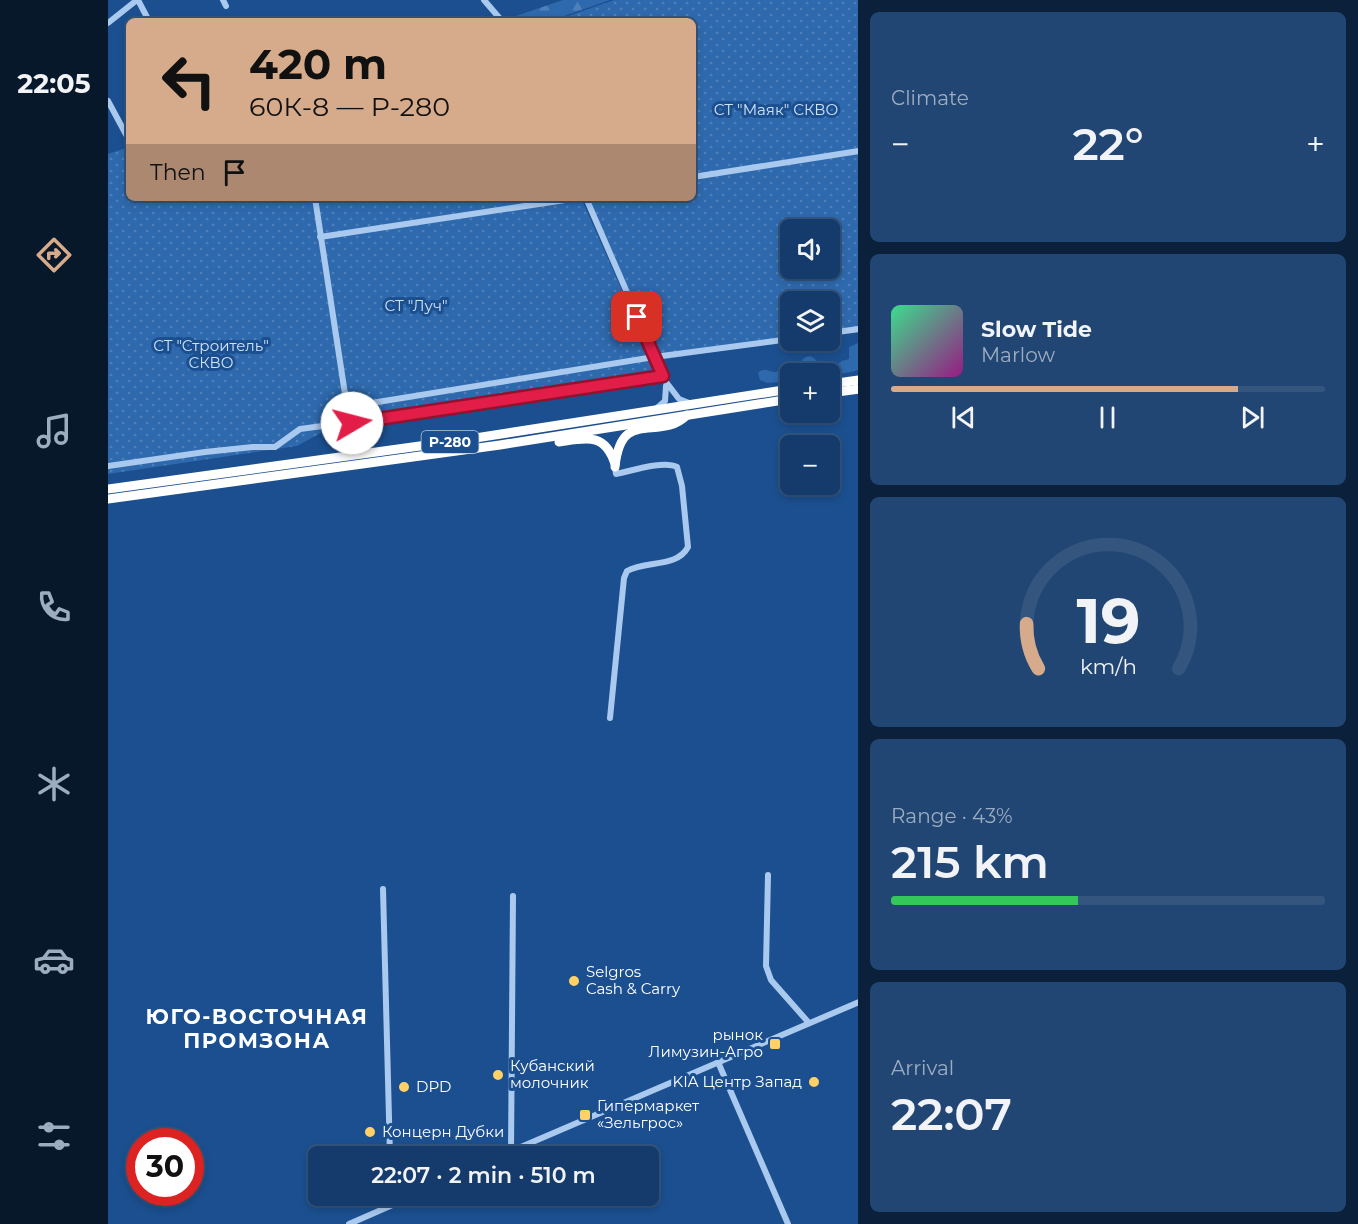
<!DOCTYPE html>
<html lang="en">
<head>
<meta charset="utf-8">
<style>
  body { margin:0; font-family:Montserrat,sans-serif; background:#214673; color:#f1f3f6; height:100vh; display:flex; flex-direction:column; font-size:22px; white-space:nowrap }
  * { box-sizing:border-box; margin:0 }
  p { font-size:20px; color:#9dadc1 }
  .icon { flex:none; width:33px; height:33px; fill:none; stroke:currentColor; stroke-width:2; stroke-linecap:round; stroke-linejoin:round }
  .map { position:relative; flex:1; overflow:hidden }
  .side { display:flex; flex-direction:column; gap:12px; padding:12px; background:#0b203b; width:500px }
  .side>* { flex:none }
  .hud { position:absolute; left:18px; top:18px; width:570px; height:183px; border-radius:9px; box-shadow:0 3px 9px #0003,0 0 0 2px #33557e; background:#d6ab8b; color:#111; overflow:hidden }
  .controls { position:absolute; left:672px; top:219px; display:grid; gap:12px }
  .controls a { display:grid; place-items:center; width:60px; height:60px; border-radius:9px; background:#143b6b; box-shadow:0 3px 9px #0003,0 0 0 2px #33557e; font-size:30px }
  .speed { position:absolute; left:18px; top:1128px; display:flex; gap:12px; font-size:30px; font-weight:700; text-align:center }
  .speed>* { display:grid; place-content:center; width:78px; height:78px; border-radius:50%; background:#143b6b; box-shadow:0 3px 9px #0003,0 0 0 2px #33557e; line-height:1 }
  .speed .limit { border:9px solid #d22; background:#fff; color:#111 }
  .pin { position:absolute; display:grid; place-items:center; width:51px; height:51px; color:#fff; margin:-26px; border-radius:12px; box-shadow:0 3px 9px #0006 }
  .me { position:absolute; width:66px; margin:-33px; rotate:82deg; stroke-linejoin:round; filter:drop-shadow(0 0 4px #0008) }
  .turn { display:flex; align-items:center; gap:21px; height:126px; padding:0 24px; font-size:27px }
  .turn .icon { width:78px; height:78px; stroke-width:2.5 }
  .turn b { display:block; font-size:42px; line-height:51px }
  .then { display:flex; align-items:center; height:57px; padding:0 24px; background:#0003; gap:12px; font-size:22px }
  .big { font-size:45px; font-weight:600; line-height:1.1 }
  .side .card { flex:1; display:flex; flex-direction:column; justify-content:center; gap:9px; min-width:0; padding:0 21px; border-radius:9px; background:#214673 }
  .side .dial { align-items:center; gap:0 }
  .dial svg { height:156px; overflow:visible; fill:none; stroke:#33557e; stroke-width:7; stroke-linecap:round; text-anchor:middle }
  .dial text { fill:#f1f3f6; stroke:none }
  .song { display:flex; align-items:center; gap:18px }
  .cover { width:72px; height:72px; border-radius:9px; background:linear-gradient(135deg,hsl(150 70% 55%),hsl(310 70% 35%)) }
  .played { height:6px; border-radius:3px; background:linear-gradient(90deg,#d6ab8b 80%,#33557e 80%) }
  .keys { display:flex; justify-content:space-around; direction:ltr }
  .heat { display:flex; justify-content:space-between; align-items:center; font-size:33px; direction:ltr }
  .charge { height:9px; border-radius:4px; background:linear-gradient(90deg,#34c759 43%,#33557e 0) }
  .trip { position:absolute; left:200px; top:1146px; width:351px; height:60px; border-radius:9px; background:#143b6b; box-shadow:0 3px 9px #0003,0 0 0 2px #33557e; font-weight:600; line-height:60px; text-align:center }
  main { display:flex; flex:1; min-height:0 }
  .menu { display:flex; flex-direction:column; width:108px; justify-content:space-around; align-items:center; background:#08182b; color:#9dadc1 }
  .menu .icon { width:42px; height:42px }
  .menu .on { color:#d6ab8b }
  .menu b { font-size:27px; color:#f1f3f6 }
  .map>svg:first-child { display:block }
</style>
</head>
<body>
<main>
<nav class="menu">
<b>22:05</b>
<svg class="icon on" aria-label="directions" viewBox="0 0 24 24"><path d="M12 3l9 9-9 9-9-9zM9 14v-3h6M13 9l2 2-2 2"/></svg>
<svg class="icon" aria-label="music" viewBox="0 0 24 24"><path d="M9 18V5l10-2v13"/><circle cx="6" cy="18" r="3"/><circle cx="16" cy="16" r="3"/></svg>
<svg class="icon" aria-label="phone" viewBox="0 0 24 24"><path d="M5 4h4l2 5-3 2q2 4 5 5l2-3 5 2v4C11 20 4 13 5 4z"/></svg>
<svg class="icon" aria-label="climate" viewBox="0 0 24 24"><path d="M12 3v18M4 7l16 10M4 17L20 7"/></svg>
<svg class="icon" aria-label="car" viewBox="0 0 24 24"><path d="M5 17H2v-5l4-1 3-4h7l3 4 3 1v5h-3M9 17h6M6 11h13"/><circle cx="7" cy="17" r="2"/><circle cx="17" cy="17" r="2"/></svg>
<svg class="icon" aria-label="filters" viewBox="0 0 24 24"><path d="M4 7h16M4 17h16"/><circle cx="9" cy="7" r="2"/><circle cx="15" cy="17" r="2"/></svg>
</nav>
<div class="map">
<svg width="751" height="1224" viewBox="0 0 751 1224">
  <defs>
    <pattern id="forest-firs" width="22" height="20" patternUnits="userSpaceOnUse" patternTransform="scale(1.5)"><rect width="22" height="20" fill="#2e69ad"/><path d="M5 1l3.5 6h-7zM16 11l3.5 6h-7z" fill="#4d80b9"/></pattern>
    <pattern id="garden-dots" width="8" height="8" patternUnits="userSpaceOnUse" patternTransform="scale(1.5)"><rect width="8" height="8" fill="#2e69ad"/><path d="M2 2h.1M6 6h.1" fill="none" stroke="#4d80b9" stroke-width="1.8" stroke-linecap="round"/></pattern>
  </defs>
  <rect width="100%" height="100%" fill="#1b4f8f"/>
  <path fill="#2e69ad" d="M750,343V370C729,377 705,374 682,374V381L659,383L652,380L650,373L652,371C660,368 661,372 668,372L676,367L686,370V365L693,364L694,360C704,351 706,361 713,364L724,361L730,364L734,361L741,359V347Z"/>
  <polygon fill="url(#forest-firs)" points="455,0 502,0 442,21 404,21 402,18"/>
  <g fill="url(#garden-dots)" fill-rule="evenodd">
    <path d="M506,0H750V330L722,334V302H682V340L552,360L481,198H585V21H446ZM682,230H722V268H682Z"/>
    <polygon points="21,147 21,198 473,198 553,378 218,430 189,446 0,474 0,154"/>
  </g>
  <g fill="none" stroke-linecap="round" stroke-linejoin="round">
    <g stroke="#a9c9ee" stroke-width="6">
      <polyline points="30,0 41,21"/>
      <polyline points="115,0 118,6"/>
      <polyline points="376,0 394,21"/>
      <polyline points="0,23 29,0"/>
      <polyline points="0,101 21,140"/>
      <polyline points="585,177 751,151"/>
      <polyline points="207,198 239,407 546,357 682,339"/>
      <polyline points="478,198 558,382 571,399 581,403"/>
      <polyline points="212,237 457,200"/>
      <polyline points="722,333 751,329"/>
      <polyline points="550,407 557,401 558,386"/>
      <polyline points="0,466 97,452 145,447 167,447 192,429 355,407 555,376"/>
      <path d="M502,718L516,578L519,571C538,560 569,568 580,547L574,486L569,467C556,460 523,471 508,474L507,467"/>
      <polyline points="660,875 658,966 663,980 701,1023"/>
      <polyline points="275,889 282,1156"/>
      <polyline points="610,1062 680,1224"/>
      <polyline points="403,1152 405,896"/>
      <polyline points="392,1156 751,1002"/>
      <polyline points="241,1224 305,1196"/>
    </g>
    <g stroke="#fff" stroke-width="9">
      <polyline points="722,384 751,380"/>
      <polyline points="722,393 751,389"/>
      <path d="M451,442C478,438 497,432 507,464"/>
      <path d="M507,467C513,406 551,443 579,415"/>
      <polyline points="0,489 348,441 682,389"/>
      <polyline points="0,499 392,445 682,399"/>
    </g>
  </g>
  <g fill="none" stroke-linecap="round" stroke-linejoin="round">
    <g stroke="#92132f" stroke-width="15">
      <polyline id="route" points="244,423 555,376 529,317"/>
    </g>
    <use href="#route" stroke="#e11d48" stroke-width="10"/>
  </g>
  <g fill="#ffd166" stroke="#1b4f8f" stroke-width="2">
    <circle cx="466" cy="981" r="6"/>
    <rect x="661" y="1038" width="12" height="12" rx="3"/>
    <circle cx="390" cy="1075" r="6"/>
    <circle cx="706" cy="1082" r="6"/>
    <circle cx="296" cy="1087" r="6"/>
    <rect x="471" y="1109" width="12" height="12" rx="3"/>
    <circle cx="262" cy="1132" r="6"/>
  </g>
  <g text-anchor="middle" stroke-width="6" stroke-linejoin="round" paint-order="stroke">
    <rect fill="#1b4f8f" stroke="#bbcadd" stroke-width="1.5" x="313.5" y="431" width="57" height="22" rx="4.5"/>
    <g font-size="14" font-weight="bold" fill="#fff">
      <text x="342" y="447">Р-280</text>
    </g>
    <g font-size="15" fill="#cfe3fa" stroke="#1b4f8f">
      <text x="668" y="115">СТ "Маяк" СКВО</text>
      <text x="308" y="311">СТ "Луч"</text>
      <text x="103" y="351">СТ "Строитель"<tspan x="103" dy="17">СКВО</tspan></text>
    </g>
    <g font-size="15" fill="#fff" stroke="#1b4f8f" text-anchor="start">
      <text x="478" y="977">Selgros<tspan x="478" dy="17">Cash &amp; Carry</tspan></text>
      <text x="655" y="1040" text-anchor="end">рынок<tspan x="655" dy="17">Лимузин-Агро</tspan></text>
      <text x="402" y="1071">Кубанский<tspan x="402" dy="17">молочник</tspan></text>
      <text x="694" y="1087" text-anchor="end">KIA Центр Запад</text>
      <text x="308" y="1092">DPD</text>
      <text x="489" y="1111">Гипермаркет<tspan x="489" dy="17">«Зельгрос»</tspan></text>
      <text x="274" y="1137">Концерн Дубки</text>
    </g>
    <g font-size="21" font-weight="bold" letter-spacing="1.5" fill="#fff" stroke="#1b4f8f">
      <text x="149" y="1024">ЮГО-ВОСТОЧНАЯ<tspan x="149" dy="24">ПРОМЗОНА</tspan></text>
    </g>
  </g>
</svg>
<div class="controls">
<a><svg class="icon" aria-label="sound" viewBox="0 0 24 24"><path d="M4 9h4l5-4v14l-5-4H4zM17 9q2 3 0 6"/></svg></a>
<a><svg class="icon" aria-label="layers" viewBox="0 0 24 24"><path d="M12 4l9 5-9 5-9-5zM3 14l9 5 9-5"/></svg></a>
<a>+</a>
<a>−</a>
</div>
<div class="speed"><div class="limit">30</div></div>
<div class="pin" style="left:529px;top:317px;background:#d93025"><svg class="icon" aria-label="arrive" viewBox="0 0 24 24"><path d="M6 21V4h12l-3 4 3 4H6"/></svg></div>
<svg class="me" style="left:244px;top:423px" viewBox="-20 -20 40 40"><circle r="19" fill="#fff"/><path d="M0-13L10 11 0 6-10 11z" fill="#e11d48"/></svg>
<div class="trip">22:07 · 2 min · 510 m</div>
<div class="hud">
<div class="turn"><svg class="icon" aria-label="left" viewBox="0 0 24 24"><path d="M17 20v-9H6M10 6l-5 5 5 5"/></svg><div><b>420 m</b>60К-8 — Р-280</div></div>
<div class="then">Then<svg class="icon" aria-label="arrive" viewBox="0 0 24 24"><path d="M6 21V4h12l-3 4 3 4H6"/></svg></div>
</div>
</div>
<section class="side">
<div class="card"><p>Climate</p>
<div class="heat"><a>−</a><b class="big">22°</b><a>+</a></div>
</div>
<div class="card">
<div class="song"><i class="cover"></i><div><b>Slow Tide</b><p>Marlow</p></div></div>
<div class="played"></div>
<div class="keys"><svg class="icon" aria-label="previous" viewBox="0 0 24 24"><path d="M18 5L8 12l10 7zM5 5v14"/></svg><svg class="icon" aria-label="pause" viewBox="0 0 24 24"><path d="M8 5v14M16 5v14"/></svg><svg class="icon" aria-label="next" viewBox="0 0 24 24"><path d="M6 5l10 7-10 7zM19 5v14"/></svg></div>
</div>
<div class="card dial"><svg viewBox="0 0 100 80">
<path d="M14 69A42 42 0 1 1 86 69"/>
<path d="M14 69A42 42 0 0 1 8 46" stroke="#d6ab8b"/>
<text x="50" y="56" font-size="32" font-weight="700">19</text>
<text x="50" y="72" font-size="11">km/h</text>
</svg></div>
<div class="card"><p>Range · 43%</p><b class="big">215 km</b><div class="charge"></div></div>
<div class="card"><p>Arrival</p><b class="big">22:07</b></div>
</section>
</main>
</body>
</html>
